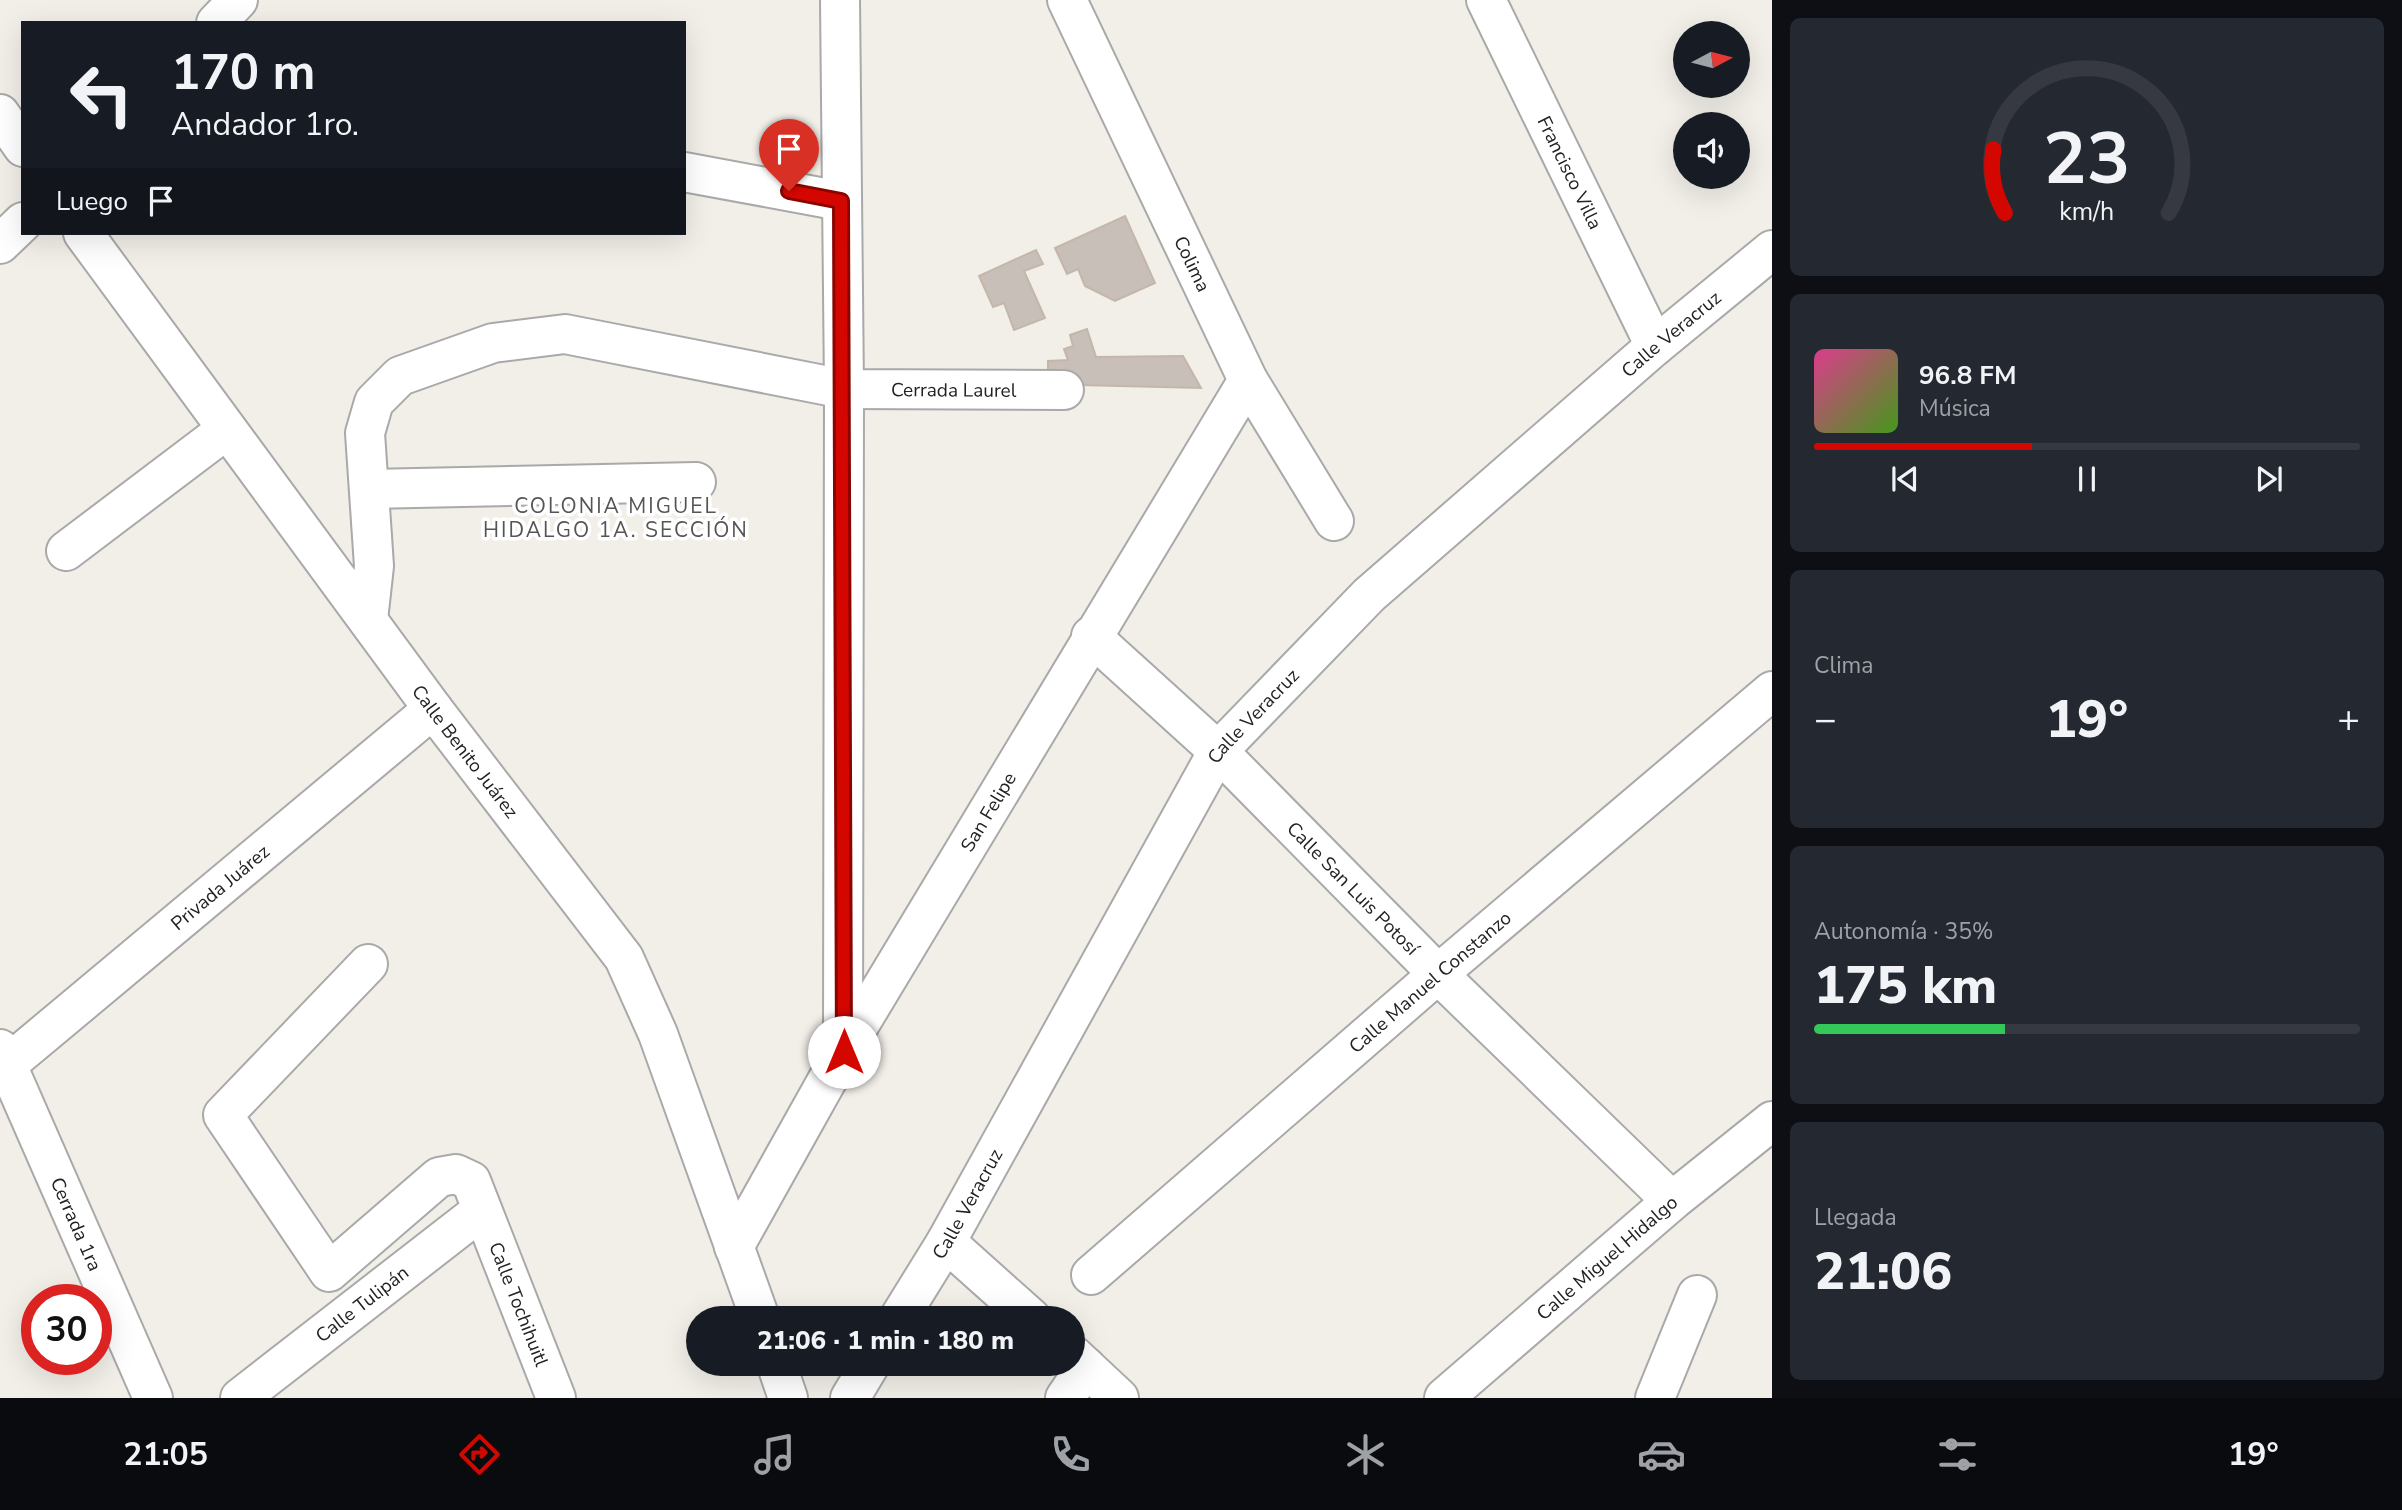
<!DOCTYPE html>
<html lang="es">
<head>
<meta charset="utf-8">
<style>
  body { margin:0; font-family:"Nunito Sans",sans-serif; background:#242831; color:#f1f3f6; height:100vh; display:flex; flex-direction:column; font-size:26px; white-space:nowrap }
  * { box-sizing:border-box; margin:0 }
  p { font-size:23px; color:#9ea1a6 }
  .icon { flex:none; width:38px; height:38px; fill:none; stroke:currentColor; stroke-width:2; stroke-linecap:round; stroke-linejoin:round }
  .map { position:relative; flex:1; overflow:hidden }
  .sheet { display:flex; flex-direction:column; gap:18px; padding:18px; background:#0d0f14; width:630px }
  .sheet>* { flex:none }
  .guide { position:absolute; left:21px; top:21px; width:665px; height:214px; border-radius:0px; box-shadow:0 7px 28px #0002; background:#171b24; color:#f1f3f6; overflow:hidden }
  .needle { width:46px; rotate:83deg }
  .fabs { position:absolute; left:1673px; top:21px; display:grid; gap:14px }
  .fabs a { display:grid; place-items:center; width:77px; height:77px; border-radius:50%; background:#171b24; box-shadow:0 7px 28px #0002; font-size:35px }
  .speed { position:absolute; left:21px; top:1284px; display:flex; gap:14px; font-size:35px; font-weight:700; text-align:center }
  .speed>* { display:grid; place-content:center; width:91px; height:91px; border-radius:50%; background:#171b24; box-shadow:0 7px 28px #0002; line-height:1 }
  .speed .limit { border:10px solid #d22; background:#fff; color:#111 }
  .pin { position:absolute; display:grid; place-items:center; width:60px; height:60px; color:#fff; margin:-72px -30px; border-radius:50% 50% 50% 0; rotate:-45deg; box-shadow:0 0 7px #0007 }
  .pin .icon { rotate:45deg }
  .me { position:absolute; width:77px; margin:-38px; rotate:0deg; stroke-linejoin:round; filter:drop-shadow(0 0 5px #0008) }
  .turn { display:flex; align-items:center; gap:24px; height:147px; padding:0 35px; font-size:32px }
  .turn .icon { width:91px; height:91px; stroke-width:2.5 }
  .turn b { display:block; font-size:49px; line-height:60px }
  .then { display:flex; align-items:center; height:66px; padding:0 35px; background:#0003; gap:14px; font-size:26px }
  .big { font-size:52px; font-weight:800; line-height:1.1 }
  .sheet .widget { flex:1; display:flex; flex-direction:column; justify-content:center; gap:10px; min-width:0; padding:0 24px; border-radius:10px; background:#242831 }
  .sheet .dial { align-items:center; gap:0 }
  .dial svg { height:182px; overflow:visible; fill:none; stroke:#363941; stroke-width:7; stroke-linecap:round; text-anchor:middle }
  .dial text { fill:#f1f3f6; stroke:none }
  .song { display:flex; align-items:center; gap:21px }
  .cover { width:84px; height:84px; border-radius:10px; background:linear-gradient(135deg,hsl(330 70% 55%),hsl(100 70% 35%)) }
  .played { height:7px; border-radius:4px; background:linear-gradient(90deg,#d40700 40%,#363941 40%) }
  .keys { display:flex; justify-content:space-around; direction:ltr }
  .heat { display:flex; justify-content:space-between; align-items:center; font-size:38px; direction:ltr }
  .charge { height:10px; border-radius:5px; background:linear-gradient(90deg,#34c759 35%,#363941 0) }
  .trip { position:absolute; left:686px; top:1306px; width:399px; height:70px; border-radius:35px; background:#171b24; box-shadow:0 7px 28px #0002; font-weight:800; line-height:70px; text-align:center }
  .menu { display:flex; height:112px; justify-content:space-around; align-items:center; background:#090b0e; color:#9ea1a6 }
  .menu .icon { width:49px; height:49px }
  .menu .active { color:#d40700 }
  .menu b { font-size:32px; color:#f1f3f6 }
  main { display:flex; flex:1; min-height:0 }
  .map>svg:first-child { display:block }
</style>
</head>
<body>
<main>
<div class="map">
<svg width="1772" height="1398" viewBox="0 0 1772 1398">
  <rect width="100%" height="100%" fill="#f2efe9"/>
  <g fill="#c7bfb8" stroke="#c4b7aa" stroke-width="2">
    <polygon points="1125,216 1155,283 1115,301 1085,286 1078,269 1067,274 1055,248"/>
    <polygon points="1036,250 1043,264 1024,271 1045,318 1014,330 1004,303 993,307 979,276"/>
    <polygon points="1087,329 1096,357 1183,356 1201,388 1078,385 1048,376 1048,361 1068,360 1064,349 1073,346 1070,335"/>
  </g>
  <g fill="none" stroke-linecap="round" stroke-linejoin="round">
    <g stroke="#a9a9a9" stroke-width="42">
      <g id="minor">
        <polyline points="840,0 844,389 843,1052"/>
        <path id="s1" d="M1067,0L1248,380L1334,521"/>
        <path id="s2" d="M1486,0L1655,346"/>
        <polyline points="216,23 238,0"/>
        <polyline points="0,114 23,147"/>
        <polyline points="684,172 841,201"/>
        <path id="s3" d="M83,233L433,709L624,958L658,1034L760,1318"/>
        <polyline points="0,244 23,222"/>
        <polyline points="369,489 696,482"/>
        <polyline points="66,551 226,430"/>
        <path id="s4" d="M368,620L374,566L365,433L374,402L400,376L493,343L565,334L844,389L1064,390"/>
        <path id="s5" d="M1091,636L1218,751L1438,974L1672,1201"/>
        <path id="s6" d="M368,964L223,1115L329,1272L439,1177L456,1174L471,1181L556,1398"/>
        <path id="s7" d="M0,1049L153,1398"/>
        <path id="s8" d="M8,1064L433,709"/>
        <polyline points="946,1242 1031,1318"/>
        <path id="s9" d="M734,1247L843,1052L1248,380"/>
        <path id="s10" d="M1091,1275L1438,974L1772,691"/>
        <path id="s11" d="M899,1318L946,1242L1218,751L1369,595L1655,346L1772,250"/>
        <polyline points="1073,1355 1119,1398"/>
        <polyline points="776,1363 788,1398"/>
        <path id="s12" d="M240,1398L482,1210"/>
        <polyline points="850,1398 871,1363"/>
        <polyline points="1065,1398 1086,1367"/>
        <path id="s13" d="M1444,1398L1672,1201L1772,1121"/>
        <polyline points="1655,1398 1697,1295"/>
      </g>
    </g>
    <use href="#minor" stroke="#fff" stroke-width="38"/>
  </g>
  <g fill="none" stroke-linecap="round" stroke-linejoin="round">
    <g stroke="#8a0500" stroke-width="18">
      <polyline id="route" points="789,191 841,201 844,1052"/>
    </g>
    <use href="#route" stroke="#d40700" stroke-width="12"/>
  </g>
  <g text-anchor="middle" stroke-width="7" stroke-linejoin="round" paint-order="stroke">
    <g font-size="19" fill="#222" stroke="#fff">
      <text dy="7" stroke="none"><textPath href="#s2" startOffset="192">Francisco Villa</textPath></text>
      <text dy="7" stroke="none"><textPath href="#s1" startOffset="292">Colima</textPath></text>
      <text dy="7" stroke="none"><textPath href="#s11" startOffset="1267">Calle Veracruz</textPath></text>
      <text dy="7" stroke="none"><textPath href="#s4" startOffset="822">Cerrada Laurel</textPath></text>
      <text dy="7" stroke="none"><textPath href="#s11" startOffset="700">Calle Veracruz</textPath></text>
      <text dy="7" stroke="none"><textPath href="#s3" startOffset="644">Calle Benito Juárez</textPath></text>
      <text dy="7" stroke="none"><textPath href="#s9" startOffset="504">San Felipe</textPath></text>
      <text dy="7" stroke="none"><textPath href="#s8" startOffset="276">Privada Juárez</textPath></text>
      <text dy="7" stroke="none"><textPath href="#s5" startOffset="364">Calle San Luis Potosí</textPath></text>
      <text dy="7" stroke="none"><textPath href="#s10" startOffset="448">Calle Manuel Constanzo</textPath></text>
      <text dy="7" stroke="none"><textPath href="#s11" startOffset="133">Calle Veracruz</textPath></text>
      <text dy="7" stroke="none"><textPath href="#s7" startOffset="191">Cerrada 1ra</textPath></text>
      <text dy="7" stroke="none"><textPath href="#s13" startOffset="215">Calle Miguel Hidalgo</textPath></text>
      <text dy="7" stroke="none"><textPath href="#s12" startOffset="154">Calle Tulipán</textPath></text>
      <text dy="7" stroke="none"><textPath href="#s6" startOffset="710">Calle Tochihuitl</textPath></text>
    </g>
    <g font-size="21" letter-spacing="2" fill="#555" stroke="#fff">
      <text x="616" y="513">COLONIA MIGUEL<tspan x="616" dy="24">HIDALGO 1A. SECCIÓN</tspan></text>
    </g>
  </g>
</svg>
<div class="fabs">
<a><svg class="needle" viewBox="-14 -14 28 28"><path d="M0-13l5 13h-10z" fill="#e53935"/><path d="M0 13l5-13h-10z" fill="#9ea1a6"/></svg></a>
<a><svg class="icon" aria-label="sound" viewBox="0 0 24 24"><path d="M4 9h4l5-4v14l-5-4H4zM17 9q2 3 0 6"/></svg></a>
</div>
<div class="speed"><div class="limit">30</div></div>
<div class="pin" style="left:789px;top:191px;background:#d93025"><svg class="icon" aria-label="arrive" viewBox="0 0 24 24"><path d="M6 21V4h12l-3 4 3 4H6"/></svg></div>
<svg class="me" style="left:844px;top:1052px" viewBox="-20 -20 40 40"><circle r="19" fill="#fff"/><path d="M0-13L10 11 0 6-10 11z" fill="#d40700"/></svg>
<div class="trip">21:06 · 1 min · 180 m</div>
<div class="guide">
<div class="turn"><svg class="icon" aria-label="left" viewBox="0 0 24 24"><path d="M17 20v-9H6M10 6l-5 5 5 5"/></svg><div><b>170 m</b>Andador 1ro.</div></div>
<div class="then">Luego<svg class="icon" aria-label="arrive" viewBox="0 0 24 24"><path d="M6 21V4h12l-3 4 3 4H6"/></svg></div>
</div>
</div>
<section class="sheet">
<div class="widget dial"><svg viewBox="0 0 100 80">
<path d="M14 69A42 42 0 1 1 86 69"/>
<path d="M14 69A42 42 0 0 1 9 41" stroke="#d40700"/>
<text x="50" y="56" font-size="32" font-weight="700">23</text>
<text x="50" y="72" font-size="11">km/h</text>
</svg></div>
<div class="widget">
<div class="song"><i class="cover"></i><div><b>96.8 FM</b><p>Música</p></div></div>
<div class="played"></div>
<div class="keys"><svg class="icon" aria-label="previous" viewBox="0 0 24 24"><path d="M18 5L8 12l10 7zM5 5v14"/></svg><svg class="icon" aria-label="pause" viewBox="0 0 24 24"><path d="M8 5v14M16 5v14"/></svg><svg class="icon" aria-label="next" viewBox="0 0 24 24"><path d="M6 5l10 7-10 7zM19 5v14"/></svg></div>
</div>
<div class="widget"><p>Clima</p>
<div class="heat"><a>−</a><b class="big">19°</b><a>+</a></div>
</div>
<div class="widget"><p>Autonomía · 35%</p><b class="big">175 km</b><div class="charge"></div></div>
<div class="widget"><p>Llegada</p><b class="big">21:06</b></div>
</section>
</main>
<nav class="menu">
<b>21:05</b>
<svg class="icon active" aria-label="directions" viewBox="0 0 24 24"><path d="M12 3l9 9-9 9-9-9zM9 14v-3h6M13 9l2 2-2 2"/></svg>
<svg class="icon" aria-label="music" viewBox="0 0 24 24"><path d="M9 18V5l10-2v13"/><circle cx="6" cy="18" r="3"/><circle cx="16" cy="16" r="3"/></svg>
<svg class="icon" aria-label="phone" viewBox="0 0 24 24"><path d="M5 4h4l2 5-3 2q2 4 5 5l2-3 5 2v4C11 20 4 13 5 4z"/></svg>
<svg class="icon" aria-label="climate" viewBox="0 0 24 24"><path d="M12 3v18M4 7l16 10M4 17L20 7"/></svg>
<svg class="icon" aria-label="car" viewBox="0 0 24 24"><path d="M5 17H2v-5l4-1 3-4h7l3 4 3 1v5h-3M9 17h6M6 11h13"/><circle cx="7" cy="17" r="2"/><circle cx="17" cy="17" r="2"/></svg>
<svg class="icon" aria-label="filters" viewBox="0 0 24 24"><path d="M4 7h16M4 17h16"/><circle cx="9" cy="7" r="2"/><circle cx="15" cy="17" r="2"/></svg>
<b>19°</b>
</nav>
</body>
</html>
